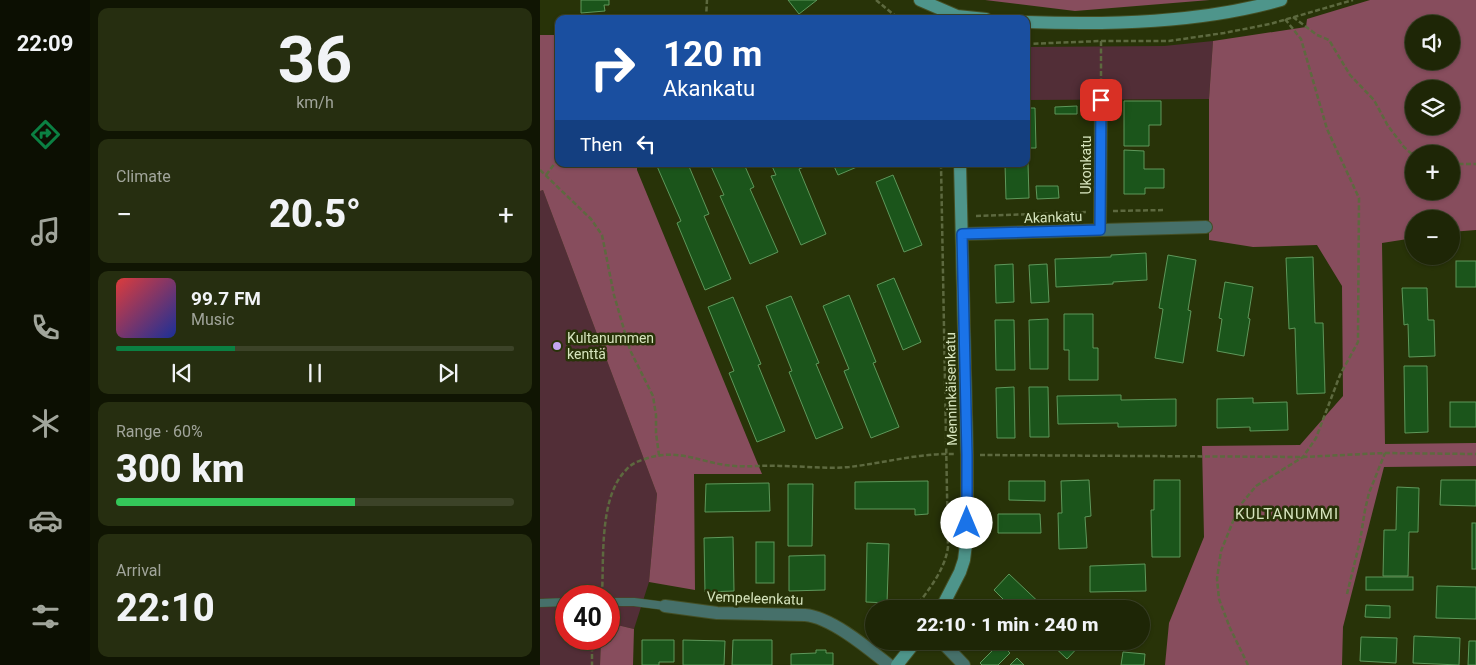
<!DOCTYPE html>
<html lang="en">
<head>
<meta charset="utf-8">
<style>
  body { margin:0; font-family:Roboto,sans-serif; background:#262e10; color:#f1f3f6; height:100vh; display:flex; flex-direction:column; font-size:19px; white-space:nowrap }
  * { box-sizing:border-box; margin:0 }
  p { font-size:16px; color:#a1a59b }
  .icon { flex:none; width:28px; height:28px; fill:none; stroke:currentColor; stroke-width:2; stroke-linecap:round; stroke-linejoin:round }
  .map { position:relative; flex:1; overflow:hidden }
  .sheet { display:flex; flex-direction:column; gap:8px; padding:8px; background:#101503; width:450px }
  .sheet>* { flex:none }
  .hud { position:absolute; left:15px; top:15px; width:475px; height:152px; border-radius:10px; box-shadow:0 1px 4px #0004,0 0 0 1px #3c4328; background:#1a4fa0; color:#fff; overflow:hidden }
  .controls { position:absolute; left:865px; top:15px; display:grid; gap:10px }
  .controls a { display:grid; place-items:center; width:55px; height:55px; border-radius:50%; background:#1e2606; box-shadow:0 1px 4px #0004,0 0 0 1px #3c4328; font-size:25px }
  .speed { position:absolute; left:15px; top:585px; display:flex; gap:10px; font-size:25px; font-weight:700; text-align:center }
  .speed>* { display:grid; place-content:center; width:65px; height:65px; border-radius:50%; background:#1e2606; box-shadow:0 1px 4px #0004,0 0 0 1px #3c4328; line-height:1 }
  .speed .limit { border:8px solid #d22; background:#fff; color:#111 }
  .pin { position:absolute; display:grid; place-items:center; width:42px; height:42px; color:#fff; margin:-21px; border-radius:10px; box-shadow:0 2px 8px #0006 }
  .me { position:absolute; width:55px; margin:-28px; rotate:0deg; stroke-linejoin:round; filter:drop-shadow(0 0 4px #0008) }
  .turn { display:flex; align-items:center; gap:18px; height:105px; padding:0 25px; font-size:22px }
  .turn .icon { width:65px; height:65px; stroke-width:2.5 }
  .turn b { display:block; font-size:35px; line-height:42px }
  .then { display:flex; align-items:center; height:48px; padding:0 25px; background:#0003; gap:10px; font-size:19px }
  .big { font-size:38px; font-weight:800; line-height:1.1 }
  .sheet .card { flex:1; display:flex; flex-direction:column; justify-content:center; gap:8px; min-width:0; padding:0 18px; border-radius:10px; background:#262e10 }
  .sheet .dial { align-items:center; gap:0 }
  .dial b { font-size:65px; line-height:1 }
  .song { display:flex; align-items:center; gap:15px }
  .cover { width:60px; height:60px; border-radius:8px; background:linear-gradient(135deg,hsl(0 70% 55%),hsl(230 70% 35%)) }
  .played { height:5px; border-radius:2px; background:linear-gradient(90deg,#0b8043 30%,#3c4328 30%) }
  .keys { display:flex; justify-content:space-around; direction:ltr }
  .heat { display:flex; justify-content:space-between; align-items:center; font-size:28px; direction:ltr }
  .charge { height:8px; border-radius:4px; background:linear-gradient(90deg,#34c759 60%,#3c4328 0) }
  .trip { position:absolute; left:325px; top:600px; width:285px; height:50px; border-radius:25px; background:#1e2606; box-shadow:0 1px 4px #0004,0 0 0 1px #3c4328; font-weight:800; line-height:50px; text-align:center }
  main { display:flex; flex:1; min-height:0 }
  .menu { display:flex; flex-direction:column; width:90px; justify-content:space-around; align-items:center; background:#0c0f02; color:#a1a59b }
  .menu .icon { width:35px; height:35px }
  .menu .selected { color:#0b8043 }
  .menu b { font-size:22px; color:#f1f3f6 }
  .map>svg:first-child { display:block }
</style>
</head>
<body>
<main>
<nav class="menu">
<b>22:09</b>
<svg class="icon selected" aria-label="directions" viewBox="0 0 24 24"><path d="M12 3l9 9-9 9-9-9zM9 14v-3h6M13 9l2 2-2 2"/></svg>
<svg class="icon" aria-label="music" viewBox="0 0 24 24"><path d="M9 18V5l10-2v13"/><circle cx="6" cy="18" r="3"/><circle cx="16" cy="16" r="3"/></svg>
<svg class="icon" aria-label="phone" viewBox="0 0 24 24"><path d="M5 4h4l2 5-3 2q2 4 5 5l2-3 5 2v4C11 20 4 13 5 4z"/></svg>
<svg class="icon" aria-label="climate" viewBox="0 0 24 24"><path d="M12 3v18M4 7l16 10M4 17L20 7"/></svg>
<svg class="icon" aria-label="car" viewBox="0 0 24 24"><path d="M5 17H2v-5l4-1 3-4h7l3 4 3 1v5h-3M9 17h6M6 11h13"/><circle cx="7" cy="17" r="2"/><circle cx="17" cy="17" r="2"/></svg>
<svg class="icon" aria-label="filters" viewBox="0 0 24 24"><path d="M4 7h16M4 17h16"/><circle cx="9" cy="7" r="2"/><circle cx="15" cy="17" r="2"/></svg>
</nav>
<section class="sheet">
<div class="card dial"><b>36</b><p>km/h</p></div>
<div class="card"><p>Climate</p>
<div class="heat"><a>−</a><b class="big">20.5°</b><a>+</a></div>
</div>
<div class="card">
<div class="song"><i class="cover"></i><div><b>99.7 FM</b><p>Music</p></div></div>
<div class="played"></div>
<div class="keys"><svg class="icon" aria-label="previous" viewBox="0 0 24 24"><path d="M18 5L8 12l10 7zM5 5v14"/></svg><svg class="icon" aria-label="pause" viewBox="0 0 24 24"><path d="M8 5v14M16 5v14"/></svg><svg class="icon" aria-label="next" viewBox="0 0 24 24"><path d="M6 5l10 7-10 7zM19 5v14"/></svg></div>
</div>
<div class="card"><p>Range · 60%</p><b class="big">300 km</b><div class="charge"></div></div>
<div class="card"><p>Arrival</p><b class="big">22:10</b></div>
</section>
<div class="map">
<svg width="936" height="665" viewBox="0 0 936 665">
  <rect width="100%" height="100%" fill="#283308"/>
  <g fill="#522e37">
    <polygon points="673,41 669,99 486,100 486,47 624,46"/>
    <polygon points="3,190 117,494 109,582 94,629 69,623 69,596 26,596 26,639 61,639 60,665 0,665 0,191"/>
  </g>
  <g fill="#874d5d" fill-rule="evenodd">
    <polygon points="445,0 670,0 535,11"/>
    <path d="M830,0H936V230L911,232V219H874V238L842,243L845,444L936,443V466L844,467L803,627L802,665H625L629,623L664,537L662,446L760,445L803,396L802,286L777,245L713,247L669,240V99L673,41L766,27L767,19ZM874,24H911V61H874ZM874,89H911V126H874ZM874,154H911V191H874Z"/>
    <polygon points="0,35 19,35 19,164 97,164 97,170 222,474 154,474 155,590 109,582 117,494 3,190 0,191"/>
    <polygon points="69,623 94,629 93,665 60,665 61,639 69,639"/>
  </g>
  <g fill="#1b551b" stroke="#5e985b">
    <polygon points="41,0 69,0 69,5 64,5 65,11 41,13"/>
    <polygon points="248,0 277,0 259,14"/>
    <polygon points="584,101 621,101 621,125 609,125 609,146 584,146"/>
    <polygon points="537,106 537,114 515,114 515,107"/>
    <polygon points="486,108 495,108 496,148 486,148"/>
    <polygon points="584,150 604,151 604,169 624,169 624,188 605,188 605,194 584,194"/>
    <polygon points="488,163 489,198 466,199 465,164"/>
    <polygon points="116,164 148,164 169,214 164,216 191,279 165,290 137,223 141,221"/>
    <polygon points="170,164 204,164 214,187 210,189 238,252 210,264 180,196 184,195"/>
    <polygon points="231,164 263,164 264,167 259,169 286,234 261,245 231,176 236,175"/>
    <polygon points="293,164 324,164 298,175"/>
    <polygon points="353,175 382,245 364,252 336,182"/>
    <polygon points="496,186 518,186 519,198 497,199"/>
    <polygon points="606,253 607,280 573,282 573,284 516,287 515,259 571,257 571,255"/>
    <polygon points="628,255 656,260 648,310 651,311 643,363 615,358 623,309 619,308"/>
    <polygon points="773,257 775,323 783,323 785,393 757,394 755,328 749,329 746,258"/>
    <rect x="916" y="261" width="20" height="26"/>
    <polygon points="473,264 474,302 456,303 455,265"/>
    <polygon points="507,264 509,302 491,303 489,265"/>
    <polygon points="354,278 381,342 363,350 337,285"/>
    <polygon points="685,282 713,287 708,318 710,319 704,356 677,351 682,319 679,318"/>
    <polygon points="862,288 887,288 888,320 894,320 895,356 869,357 868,324 864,325"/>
    <polygon points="309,295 336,362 333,363 359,427 331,438 304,371 309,369 283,306"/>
    <polygon points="251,296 279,363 276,364 303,428 276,439 249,372 252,371 226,306"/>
    <polygon points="193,297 221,364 218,365 245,431 217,442 189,373 194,371 168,307"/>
    <polygon points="524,314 553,314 553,348 558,348 558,380 529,380 529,350 524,350"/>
    <polygon points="508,319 508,369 490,369 489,320"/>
    <polygon points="455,320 474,320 475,370 456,370"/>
    <polygon points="864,366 887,366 888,432 865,433"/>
    <polygon points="474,387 475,438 457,438 456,388"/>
    <polygon points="489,387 508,387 509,437 490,437"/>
    <polygon points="581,395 581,400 636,399 636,426 578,427 578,423 518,424 517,396"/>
    <polygon points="713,398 713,403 747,402 748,430 710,431 710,427 677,428 677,399"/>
    <rect x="910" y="402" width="26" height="25"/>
    <polygon points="549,480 551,516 545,517 547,548 519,549 518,513 522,513 521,481"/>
    <polygon points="614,480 640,480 640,557 612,557 611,510 614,510"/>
    <polygon points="901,480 936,480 936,506 900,505"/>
    <polygon points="388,481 388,514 375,515 375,509 315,509 315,482"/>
    <polygon points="469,481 505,481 505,501 469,500"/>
    <polygon points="229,483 230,511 165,512 166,484"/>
    <polygon points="248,484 273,484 272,546 248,546"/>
    <polygon points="857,487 879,488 878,532 869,532 868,576 843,576 844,530 856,530"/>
    <polygon points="458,514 500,514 501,533 458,533"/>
    <rect x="932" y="523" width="4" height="46"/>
    <polygon points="193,537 194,591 165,592 164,538"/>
    <rect x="216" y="542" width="18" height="41"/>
    <polygon points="327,543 349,544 347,603 326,602"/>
    <polygon points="285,555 285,590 249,591 249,556"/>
    <polygon points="605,564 606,591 550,592 550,566"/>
    <polygon points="469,574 506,609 473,609 454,590"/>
    <rect x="826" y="577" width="47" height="13"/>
    <polygon points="897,586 936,587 936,619 896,618"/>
    <polygon points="826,605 850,606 850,618 825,617"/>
    <polygon points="874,636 920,638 919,665 873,663"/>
    <polygon points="821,637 857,638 856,663 820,661"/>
    <polygon points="102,640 134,640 134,662 119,662 119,665 102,665"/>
    <polygon points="143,640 185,641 184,665 143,665"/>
    <polygon points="193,640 232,640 232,665 192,665"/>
    <polygon points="508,641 541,641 542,643 527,659"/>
    <polygon points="929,641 936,641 936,665 928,665"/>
    <polygon points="460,643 470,653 458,665 442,665 440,663"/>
    <polygon points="276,650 286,650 286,653 293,653 293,665 251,665 251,654 276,653"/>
    <polygon points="583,652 605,654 604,665 581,665"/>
    <polygon points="477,658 484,665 470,665"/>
  </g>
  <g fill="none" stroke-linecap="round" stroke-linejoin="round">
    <g stroke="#444f25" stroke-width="9">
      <g id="lane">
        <polyline points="69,602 94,602 125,606"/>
        <polyline points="0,603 26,602"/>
      </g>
    </g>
    <g stroke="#444f25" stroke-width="14">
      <g id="street">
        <polyline points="560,230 561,100"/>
        <polyline points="422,234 666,227"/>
        <path d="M125,606L177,613L265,615C291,617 329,649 349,665"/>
        <polyline points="401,641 424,665"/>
      </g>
    </g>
    <g stroke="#444f25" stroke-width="14">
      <g id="secondary">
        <polyline points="380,0 417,16 446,19"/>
        <path d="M486,22C570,25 660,23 741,0"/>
        <polyline points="401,609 420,572 424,560 427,536 427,455 420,164"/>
        <polyline points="357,665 376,641"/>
      </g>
    </g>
    <g stroke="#5d693f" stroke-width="2.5" stroke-dasharray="5 2.5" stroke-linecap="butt">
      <polyline points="336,0 359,19"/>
      <polyline points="753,17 777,35 789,40 810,75 834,100 848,126 864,147 874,156"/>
      <polyline points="166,19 167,0"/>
      <polyline points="561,41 561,86"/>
      <polyline points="486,44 561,41 629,41 684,33 730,24 813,0"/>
      <polyline points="911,164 936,164"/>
      <polyline points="0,170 51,219 62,235 74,295 90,350 113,396 116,415 116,433 119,455"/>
      <polyline points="6,175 19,158"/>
      <polyline points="573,211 625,210"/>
      <polyline points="436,216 547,212"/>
      <polyline points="440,455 763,457 845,453 936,454"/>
      <path d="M62,594C64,558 59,497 86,470C91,464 98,461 105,459C141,447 161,464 195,466C210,467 225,465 240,466C263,466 287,469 309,467C344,463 379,453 415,454"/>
      <polyline points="807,594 820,541 825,510 829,493 845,453"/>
      <path d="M374,609C388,591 405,570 408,547L401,164"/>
      <polyline points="419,609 420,606"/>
      <polyline points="52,639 52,665"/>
      <polyline points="708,665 690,628 679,599 677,579 681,551 696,514 702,503 716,486 763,457 776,438 800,375 818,342 819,198 787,129 761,39 745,19"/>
    </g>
    <use href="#lane" stroke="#46706a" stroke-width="8"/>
    <use href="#street" stroke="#46706a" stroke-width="12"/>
    <use href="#secondary" stroke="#4e958b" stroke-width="12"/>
  </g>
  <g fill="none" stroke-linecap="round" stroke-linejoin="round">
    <g stroke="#114b97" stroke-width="12">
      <polyline id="route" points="427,523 427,455 422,234 560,230 561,100"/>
    </g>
    <use href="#route" stroke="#1a73e8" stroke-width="9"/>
  </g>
  <circle fill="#c5a6f0" stroke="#283308" stroke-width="2" cx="17" cy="346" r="5"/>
  <g text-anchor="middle" stroke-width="5" stroke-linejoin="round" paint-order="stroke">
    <g font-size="14" fill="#d6e4bd" stroke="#283308">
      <text transform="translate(546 165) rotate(-90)" y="5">Ukonkatu</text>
      <text transform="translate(513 217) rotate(-2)" y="5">Akankatu</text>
      <text transform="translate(411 389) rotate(-91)" y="5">Menninkäisenkatu</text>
      <text transform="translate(215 598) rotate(2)" y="5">Vempeleenkatu</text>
    </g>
    <g font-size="14" fill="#d6e4bd" stroke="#283308" text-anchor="start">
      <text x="27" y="343">Kultanummen<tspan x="27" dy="16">kenttä</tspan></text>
    </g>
    <g font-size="15" letter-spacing="1" fill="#d6e4bd" stroke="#283308">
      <text x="747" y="519">KULTANUMMI</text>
    </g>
  </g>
</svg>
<div class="controls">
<a><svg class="icon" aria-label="sound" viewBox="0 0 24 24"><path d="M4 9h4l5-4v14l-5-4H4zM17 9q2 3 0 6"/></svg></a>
<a><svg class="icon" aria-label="layers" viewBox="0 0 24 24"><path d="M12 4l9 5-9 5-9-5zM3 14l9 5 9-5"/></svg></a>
<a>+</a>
<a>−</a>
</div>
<div class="speed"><div class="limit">40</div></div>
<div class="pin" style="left:561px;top:100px;background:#d93025"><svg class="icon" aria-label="arrive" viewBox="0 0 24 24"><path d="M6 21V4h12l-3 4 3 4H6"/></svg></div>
<svg class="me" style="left:427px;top:523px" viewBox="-20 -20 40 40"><circle r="19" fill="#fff"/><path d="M0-13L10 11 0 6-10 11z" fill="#1a73e8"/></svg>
<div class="trip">22:10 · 1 min · 240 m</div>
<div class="hud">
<div class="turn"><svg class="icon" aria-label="right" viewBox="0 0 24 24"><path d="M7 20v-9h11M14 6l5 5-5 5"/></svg><div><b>120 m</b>Akankatu</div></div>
<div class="then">Then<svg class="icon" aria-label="left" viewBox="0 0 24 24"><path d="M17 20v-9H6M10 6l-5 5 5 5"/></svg></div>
</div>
</div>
</main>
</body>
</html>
